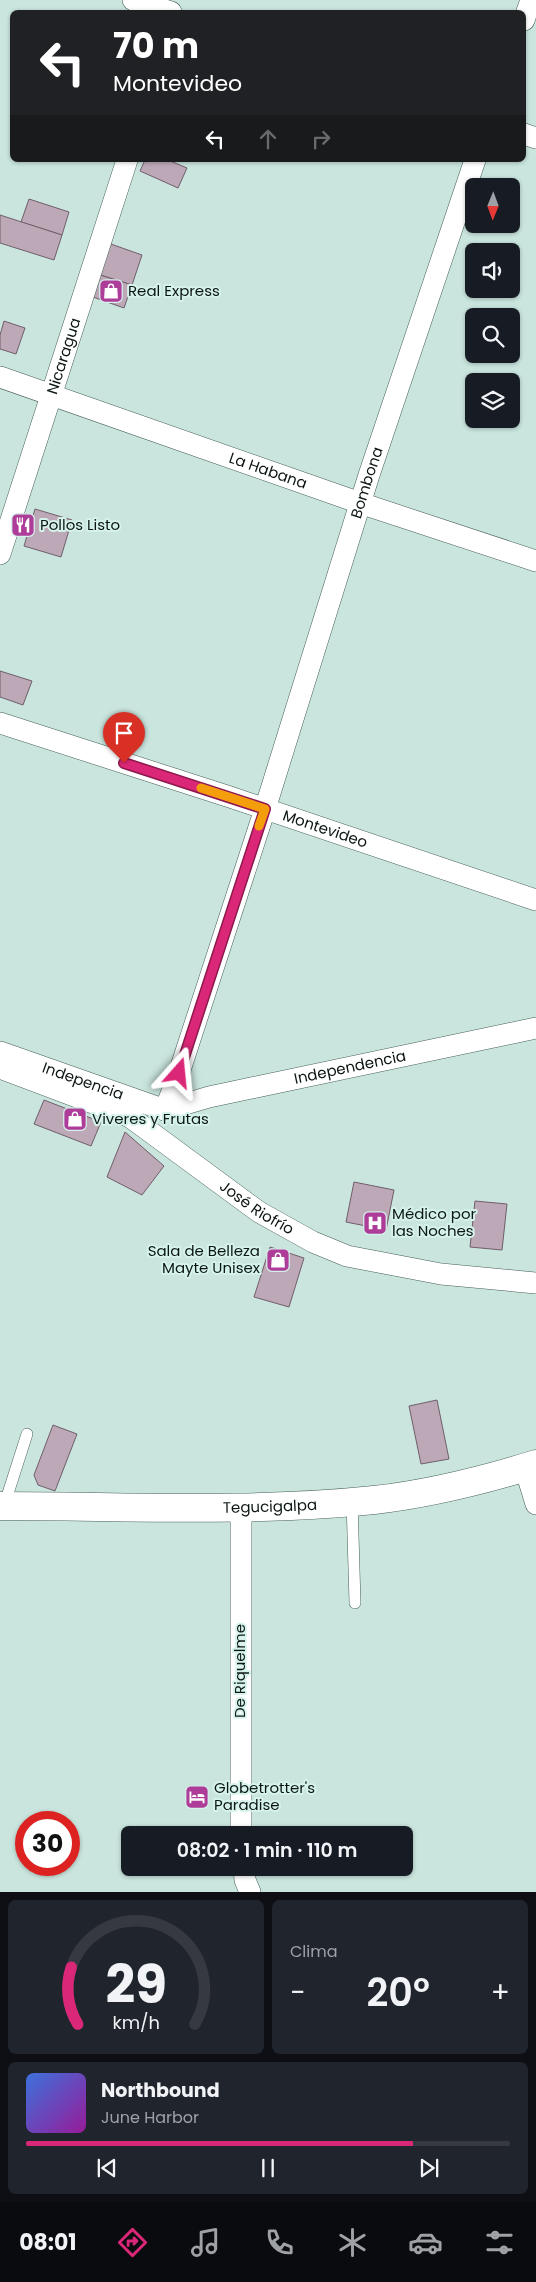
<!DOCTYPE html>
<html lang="es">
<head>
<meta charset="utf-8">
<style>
  body { margin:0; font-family:Poppins,sans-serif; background:#20242c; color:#f1f3f6; height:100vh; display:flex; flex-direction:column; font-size:19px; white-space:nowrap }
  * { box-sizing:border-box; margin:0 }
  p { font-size:16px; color:#9ea1a6 }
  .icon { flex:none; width:28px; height:28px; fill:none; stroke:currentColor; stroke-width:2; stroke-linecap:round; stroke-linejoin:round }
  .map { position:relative; height:1892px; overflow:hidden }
  .side { display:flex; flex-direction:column; gap:8px; padding:8px; background:#0d0f14; flex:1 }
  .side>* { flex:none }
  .top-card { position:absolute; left:10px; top:10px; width:516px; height:152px; border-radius:8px; box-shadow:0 1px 4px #0004; background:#202124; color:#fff; overflow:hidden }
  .needle { width:32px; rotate:181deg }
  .buttons { position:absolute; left:465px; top:178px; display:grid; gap:10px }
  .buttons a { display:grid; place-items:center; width:55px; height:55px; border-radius:8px; background:#171b24; box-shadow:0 1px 4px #0004; font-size:25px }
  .speed { position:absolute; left:15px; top:1811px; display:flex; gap:10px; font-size:25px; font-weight:700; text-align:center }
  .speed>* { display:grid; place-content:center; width:65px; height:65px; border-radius:50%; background:#171b24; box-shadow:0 1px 4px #0004; line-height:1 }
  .speed .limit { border:8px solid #d22; background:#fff; color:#111 }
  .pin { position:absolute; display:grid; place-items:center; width:42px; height:42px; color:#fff; margin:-51px -21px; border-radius:50% 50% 50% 0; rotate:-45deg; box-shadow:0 0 5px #0007 }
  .pin .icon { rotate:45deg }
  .me { position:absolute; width:55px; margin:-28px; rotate:18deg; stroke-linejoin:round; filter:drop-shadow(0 0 4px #0008) }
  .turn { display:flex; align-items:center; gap:18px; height:105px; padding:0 20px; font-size:22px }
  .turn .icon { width:65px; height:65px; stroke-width:2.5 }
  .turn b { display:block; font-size:35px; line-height:42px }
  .lanes { display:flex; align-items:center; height:48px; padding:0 20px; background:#0003; justify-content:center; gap:25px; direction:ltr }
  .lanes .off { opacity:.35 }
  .big { font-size:38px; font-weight:600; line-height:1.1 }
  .side .card { flex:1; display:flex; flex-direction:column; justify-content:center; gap:8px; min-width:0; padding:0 18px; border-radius:8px; background:#20242c }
  .side .dial { align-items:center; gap:0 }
  .dial svg { height:130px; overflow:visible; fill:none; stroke:#363941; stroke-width:7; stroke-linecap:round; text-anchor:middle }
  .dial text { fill:#f1f3f6; stroke:none }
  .song { display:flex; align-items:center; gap:15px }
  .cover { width:60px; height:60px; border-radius:8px; background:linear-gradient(135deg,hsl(220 70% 55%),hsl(300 70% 35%)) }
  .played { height:5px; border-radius:2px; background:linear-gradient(90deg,#db2777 80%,#363941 80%) }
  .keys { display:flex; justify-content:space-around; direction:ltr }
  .heat { display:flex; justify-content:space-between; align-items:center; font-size:28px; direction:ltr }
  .side .tiles { flex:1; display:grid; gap:8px; grid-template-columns:1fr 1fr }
  .card:last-child { grid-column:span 2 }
  .trip { position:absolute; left:121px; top:1826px; width:292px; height:50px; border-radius:8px; background:#171b24; box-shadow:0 1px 4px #0004; font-weight:600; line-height:50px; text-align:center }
  .tab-bar { display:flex; height:80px; justify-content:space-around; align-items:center; background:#090b0e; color:#9ea1a6 }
  .tab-bar .icon { width:35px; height:35px }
  .tab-bar .current { color:#db2777 }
  .tab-bar b { font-size:22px; color:#f1f3f6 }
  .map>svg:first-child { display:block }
</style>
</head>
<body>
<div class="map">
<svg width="536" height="1892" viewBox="0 0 536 1892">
  <rect width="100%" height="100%" fill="#c9e5dd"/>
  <g fill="#bca8b7" stroke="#705e6b">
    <polygon points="145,160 168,160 187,168 178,188 140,171"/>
    <polygon points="29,199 69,212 62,235 21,222"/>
    <polygon points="0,215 62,235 54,260 0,243"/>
    <polygon points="108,243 142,255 132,285 97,274"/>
    <polygon points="97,274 132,285 124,308 90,296"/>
    <polygon points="4,321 25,328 16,354 0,349 0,335"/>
    <polygon points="35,509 72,520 61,557 24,546"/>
    <polygon points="0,671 32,681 23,705 0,697"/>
    <polygon points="44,1100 101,1122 91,1146 34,1124"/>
    <polygon points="125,1132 164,1166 142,1195 107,1177"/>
    <polygon points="354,1182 394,1190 386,1230 346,1222"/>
    <polygon points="475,1201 507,1204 502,1250 470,1247"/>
    <polygon points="270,1247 304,1258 289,1307 254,1297"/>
    <polygon points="437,1400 449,1459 421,1464 409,1406"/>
    <polygon points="53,1425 77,1434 55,1491 38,1485 34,1475"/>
  </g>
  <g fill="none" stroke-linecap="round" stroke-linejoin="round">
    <g stroke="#465f58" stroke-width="12">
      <g id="lane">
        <polyline points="352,1501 355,1603"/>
        <polyline points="4,1506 27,1434"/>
      </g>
    </g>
    <g stroke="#465f58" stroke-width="22">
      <g id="street">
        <polyline points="133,0 171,12"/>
        <polyline points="524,20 531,0"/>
        <polyline points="524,134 536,138"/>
        <path id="s1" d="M0,377L360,503L536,561"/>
        <path id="s2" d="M0,554L127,160"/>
        <path id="s3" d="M0,723L230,797L536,900"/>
        <path id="s4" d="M0,1052L165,1110"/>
        <path id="s5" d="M0,1068L130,1117L259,1212L313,1242L347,1256L441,1274L536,1283"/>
        <path id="s6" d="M165,1110L179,1073L265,809L369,475L475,160"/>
        <path id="s7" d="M165,1110L209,1097L536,1028"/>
        <polyline points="525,1468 536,1504"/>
        <polyline points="241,1835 241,1507"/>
        <polyline points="244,1868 245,1880 250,1892"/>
      </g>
    </g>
    <g stroke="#465f58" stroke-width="29">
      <g id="secondary">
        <path id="s8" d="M0,1506C124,1506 250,1513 374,1500C428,1494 484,1480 536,1464"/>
      </g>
    </g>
    <use href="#lane" stroke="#fff" stroke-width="11"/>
    <use href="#street" stroke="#fff" stroke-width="21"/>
    <use href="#secondary" stroke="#fff" stroke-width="28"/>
  </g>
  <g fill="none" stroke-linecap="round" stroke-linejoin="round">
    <g stroke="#8e194d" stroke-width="12">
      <polyline id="route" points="124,763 265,809 179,1073"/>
    </g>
    <use href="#route" stroke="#db2777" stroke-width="9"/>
    <polyline stroke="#f59e0b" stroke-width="9" points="201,788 265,809 259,826"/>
  </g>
  <defs>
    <g id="shop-square" transform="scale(1.25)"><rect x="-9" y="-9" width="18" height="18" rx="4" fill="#ad3d99" stroke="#d6f3eb"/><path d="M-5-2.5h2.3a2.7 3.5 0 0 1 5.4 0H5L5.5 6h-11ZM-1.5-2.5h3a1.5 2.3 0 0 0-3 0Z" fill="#fff"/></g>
    <g id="restaurant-square" transform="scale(1.25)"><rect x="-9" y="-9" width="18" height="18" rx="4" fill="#ad3d99" stroke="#d6f3eb"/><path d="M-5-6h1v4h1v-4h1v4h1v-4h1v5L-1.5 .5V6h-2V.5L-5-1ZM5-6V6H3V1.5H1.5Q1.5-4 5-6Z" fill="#fff"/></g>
    <g id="hospital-square" transform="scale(1.25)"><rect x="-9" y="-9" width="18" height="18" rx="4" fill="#ad3d99" stroke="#d6f3eb"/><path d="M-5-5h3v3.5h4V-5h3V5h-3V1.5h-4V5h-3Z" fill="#fff"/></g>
    <g id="hotel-square" transform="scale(1.25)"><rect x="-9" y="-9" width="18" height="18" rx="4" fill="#ad3d99" stroke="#d6f3eb"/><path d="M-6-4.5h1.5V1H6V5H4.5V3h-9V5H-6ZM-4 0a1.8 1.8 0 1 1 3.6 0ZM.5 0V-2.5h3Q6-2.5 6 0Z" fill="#fff"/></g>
  </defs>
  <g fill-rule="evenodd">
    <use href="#shop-square" x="111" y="291"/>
    <use href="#restaurant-square" x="23" y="525"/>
    <use href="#shop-square" x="75" y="1119"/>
    <use href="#hospital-square" x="375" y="1223"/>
    <use href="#shop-square" x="278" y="1260"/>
    <use href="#hotel-square" x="197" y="1797"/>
  </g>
  <g text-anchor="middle" stroke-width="4" stroke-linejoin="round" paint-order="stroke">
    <g font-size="15" fill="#0c1614" stroke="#d6f3eb" text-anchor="start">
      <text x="128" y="296">Real Express</text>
      <text x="40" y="530">Pollos Listo</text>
      <text x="92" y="1124">Viveres y Frutas</text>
      <text x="392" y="1219">Médico por<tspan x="392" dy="17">las Noches</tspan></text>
      <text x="260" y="1256" text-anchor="end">Sala de Belleza<tspan x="260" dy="17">Mayte Unisex</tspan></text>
      <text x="214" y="1793">Globetrotter's<tspan x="214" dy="17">Paradise</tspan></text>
    </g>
    <g font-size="15" fill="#0c1614" stroke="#d6f3eb">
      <text dy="5" stroke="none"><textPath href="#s2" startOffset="208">Nicaragua</textPath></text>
      <text dy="5" stroke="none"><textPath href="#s1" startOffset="284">La Habana</textPath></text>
      <text dy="5" stroke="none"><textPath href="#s6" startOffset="659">Bombona</textPath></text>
      <text dy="5" stroke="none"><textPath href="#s3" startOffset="342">Montevideo</textPath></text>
      <text dy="5" stroke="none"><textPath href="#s7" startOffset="190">Independencia</textPath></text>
      <text dy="5" stroke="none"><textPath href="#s4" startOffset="88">Indepencia</textPath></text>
      <text dy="5" stroke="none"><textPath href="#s5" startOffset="295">José Riofrío</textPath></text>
      <text dy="5" stroke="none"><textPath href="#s8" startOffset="270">Tegucigalpa</textPath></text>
      <text transform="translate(240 1671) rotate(-90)" y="5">De Riquelme</text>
    </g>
  </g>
</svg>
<div class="buttons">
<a><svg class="needle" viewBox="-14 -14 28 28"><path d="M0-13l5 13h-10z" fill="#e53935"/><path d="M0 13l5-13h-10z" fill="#9ea1a6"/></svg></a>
<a><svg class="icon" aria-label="sound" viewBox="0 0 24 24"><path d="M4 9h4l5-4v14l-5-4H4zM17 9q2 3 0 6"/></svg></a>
<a><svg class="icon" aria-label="search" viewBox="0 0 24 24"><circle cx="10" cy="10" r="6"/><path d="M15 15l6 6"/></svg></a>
<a><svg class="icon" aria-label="layers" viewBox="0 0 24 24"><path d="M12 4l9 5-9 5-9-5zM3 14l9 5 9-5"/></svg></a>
</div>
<div class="speed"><div class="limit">30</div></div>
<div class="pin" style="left:124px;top:763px;background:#d93025"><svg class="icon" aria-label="arrive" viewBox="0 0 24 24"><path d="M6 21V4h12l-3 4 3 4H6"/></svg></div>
<svg class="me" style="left:179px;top:1073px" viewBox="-20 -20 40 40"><path d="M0-17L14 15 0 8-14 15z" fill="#db2777" stroke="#fff" stroke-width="4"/></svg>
<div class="trip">08:02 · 1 min · 110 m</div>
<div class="top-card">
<div class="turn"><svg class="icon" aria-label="left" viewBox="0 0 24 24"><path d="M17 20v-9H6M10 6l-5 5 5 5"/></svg><div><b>70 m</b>Montevideo</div></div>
<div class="lanes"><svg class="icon" aria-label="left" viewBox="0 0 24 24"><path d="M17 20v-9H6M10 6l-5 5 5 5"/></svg><svg class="icon off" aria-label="ahead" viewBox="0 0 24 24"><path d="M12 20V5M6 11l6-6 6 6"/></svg><svg class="icon off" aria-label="right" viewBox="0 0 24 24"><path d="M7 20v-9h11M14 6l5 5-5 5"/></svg></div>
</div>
</div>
<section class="side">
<div class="tiles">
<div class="card dial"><svg viewBox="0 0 100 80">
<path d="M14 69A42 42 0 1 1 86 69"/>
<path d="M14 69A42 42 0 0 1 10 34" stroke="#db2777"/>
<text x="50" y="56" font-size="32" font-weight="700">29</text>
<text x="50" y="72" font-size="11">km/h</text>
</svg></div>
<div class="card"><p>Clima</p>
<div class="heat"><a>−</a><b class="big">20°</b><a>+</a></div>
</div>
<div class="card">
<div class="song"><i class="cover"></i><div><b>Northbound</b><p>June Harbor</p></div></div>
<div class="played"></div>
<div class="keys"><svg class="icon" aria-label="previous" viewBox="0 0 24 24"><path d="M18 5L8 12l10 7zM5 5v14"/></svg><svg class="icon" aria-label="pause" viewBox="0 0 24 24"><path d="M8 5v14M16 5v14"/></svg><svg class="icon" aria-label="next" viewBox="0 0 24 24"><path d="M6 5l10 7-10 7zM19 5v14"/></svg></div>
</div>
</div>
</section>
<nav class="tab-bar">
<b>08:01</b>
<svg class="icon current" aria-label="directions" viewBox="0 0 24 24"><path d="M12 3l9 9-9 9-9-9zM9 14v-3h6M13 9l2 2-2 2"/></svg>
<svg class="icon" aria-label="music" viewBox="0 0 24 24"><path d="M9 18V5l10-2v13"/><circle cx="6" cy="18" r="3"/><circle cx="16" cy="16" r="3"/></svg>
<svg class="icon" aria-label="phone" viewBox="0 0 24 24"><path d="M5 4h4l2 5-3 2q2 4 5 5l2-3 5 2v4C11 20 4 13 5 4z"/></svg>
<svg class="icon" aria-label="climate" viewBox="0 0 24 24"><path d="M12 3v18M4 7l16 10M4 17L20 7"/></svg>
<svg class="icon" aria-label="car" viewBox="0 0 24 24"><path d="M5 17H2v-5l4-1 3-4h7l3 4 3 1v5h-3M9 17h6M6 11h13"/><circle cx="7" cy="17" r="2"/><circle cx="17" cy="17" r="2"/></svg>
<svg class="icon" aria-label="filters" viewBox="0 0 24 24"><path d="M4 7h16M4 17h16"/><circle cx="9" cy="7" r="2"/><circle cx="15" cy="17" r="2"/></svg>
</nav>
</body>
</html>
